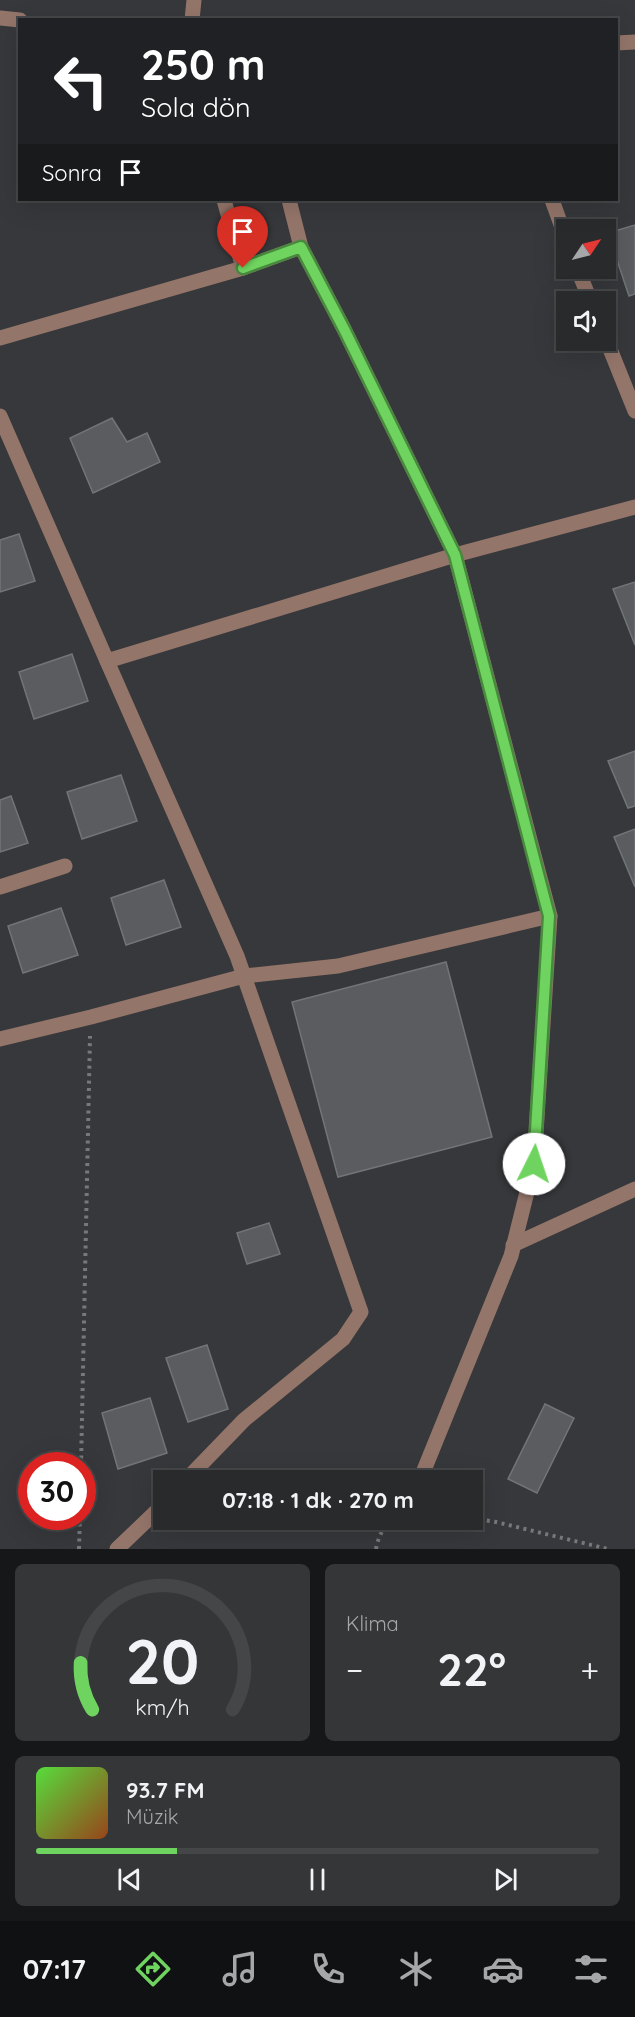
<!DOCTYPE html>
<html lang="tr">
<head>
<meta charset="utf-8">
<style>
  body { margin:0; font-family:Quicksand,sans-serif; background:#343638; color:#f1f3f6; height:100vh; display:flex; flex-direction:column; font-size:22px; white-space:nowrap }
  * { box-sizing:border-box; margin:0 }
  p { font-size:20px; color:#a5a7a9 }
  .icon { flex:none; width:33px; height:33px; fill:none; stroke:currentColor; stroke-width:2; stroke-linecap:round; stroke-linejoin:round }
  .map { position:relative; height:1549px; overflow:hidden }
  .side { display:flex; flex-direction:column; gap:15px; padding:15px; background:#161718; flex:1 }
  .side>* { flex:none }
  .hud { position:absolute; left:18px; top:18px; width:600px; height:183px; border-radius:0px; box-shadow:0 6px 24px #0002,0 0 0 2px #444648; background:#202124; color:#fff; overflow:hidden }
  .needle { width:39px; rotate:55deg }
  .tools { position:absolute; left:556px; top:219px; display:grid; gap:12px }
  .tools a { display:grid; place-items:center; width:60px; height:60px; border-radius:0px; background:#282a2c; box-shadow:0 6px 24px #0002,0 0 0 2px #444648; font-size:30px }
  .speed { position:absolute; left:18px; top:1452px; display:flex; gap:12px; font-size:30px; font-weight:700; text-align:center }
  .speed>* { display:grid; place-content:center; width:78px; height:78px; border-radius:50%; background:#282a2c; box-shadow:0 6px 24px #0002,0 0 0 2px #444648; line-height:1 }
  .speed .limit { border:9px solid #d22; background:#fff; color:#111 }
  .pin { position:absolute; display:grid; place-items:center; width:51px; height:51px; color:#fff; margin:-62px -26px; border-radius:50% 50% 50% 0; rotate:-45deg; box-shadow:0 0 6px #0007 }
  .pin .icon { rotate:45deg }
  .me { position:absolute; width:66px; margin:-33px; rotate:4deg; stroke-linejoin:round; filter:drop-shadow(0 0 4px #0008) }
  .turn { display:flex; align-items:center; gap:21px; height:126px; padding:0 24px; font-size:27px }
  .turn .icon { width:78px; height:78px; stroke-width:2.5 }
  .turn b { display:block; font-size:42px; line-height:51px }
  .then { display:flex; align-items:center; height:57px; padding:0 24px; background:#0003; gap:12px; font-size:22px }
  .big { font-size:45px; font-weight:700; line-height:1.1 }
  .side .card { flex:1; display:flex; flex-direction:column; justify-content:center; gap:9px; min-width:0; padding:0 21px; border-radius:9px; background:#343638 }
  .side .dial { align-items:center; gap:0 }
  .dial svg { height:156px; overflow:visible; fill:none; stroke:#444648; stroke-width:7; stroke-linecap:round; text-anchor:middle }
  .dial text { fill:#f1f3f6; stroke:none }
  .song { display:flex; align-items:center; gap:18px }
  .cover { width:72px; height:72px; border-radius:9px; background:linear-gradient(135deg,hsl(110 70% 55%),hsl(20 70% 35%)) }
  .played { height:6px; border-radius:3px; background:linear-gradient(90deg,#6fd35f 25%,#444648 25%) }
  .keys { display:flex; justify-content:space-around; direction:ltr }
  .heat { display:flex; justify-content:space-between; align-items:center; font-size:33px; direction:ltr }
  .side .tiles { flex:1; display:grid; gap:15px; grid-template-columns:1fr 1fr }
  .card:last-child { grid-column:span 2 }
  .trip { position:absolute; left:153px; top:1470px; width:330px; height:60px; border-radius:0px; background:#282a2c; box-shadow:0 6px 24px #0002,0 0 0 2px #444648; font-weight:700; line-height:60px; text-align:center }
  .tab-bar { display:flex; height:96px; justify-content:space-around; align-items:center; background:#101112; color:#a5a7a9 }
  .tab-bar .icon { width:42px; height:42px }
  .tab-bar .current { color:#6fd35f }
  .tab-bar b { font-size:27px; color:#f1f3f6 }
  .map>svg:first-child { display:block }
</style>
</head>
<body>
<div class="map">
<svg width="635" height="1549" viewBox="0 0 635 1549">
  <rect width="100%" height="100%" fill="#36383b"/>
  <g fill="#5a5c60" stroke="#727578" stroke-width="1.5">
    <polygon points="635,225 635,294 629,296 608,233"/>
    <polygon points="112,418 127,442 147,433 160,462 93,493 70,438"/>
    <polygon points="19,534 35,581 0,592 0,540"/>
    <polygon points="635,582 635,645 613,589"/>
    <polygon points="72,654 88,701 34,719 19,672"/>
    <polygon points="635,751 635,806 628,808 608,761"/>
    <polygon points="121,775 137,821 82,839 67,792"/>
    <polygon points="11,796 28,843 0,852 0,800"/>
    <polygon points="635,829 635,887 614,837"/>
    <polygon points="164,880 181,927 126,945 111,898"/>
    <polygon points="61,908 78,955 23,973 8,926"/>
    <polygon points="446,962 492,1137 338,1177 292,1002"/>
    <polygon points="269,1223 280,1254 247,1264 237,1233"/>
    <polygon points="207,1345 228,1409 188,1422 166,1358"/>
    <polygon points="150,1398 167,1453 118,1469 102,1413"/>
    <polygon points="545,1404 574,1418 537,1493 508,1479"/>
  </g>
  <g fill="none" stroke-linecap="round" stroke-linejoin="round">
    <g stroke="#76787a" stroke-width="4" stroke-dasharray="3 4.5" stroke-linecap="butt">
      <polyline points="81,1466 90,1036"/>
      <polyline points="472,1518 496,1522 608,1549"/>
      <polyline points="79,1549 80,1516"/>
      <path d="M376,1549C378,1538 383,1526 392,1520"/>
    </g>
    <g stroke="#94756a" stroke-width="15">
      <polyline points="0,18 20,20"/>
      <polyline points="192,20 194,0"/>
      <polyline points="616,43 635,42"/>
      <polyline points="224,200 243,268"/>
      <polyline points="552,200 567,241"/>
      <polyline points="301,247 344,329 455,555 635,507"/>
      <polyline points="577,268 591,302"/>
      <polyline points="0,338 243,268 301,247 289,200"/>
      <polyline points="606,339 635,411"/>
      <polyline points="0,416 107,661 455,555 550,916 534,1164 511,1256 420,1480"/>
      <polyline points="107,661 237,956 361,1312 343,1339 244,1420 186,1480"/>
      <polyline points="0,887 65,866"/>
      <polyline points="0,1039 91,1017 244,976 338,966 550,916"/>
      <polyline points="513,1245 635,1189"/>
      <polyline points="117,1549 164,1504"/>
    </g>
  </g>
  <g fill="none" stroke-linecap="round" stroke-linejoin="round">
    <g stroke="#48893e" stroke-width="15">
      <polyline id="route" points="243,268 301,247 344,329 455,555 549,916 534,1164"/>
    </g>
    <use href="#route" stroke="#6fd35f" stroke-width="10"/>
  </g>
</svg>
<div class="tools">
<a><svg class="needle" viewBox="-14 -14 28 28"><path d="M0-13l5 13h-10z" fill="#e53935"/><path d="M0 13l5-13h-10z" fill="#a5a7a9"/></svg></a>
<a><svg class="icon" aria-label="sound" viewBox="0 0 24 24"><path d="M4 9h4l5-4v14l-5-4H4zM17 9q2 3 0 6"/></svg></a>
</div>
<div class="speed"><div class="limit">30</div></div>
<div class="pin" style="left:243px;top:268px;background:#d93025"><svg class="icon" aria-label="arrive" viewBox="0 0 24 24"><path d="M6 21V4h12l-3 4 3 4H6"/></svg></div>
<svg class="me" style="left:534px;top:1164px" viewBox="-20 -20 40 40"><circle r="19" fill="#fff"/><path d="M0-13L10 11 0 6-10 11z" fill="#6fd35f"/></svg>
<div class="trip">07:18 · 1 dk · 270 m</div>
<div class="hud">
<div class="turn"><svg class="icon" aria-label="left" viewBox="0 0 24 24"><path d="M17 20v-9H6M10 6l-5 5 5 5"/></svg><div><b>250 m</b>Sola dön</div></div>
<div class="then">Sonra<svg class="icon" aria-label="arrive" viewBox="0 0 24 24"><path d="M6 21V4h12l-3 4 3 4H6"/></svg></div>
</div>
</div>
<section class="side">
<div class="tiles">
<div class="card dial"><svg viewBox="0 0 100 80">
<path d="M14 69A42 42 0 1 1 86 69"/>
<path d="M14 69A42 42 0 0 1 8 45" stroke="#6fd35f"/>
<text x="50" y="56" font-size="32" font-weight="700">20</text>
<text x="50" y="72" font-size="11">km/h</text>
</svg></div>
<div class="card"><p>Klima</p>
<div class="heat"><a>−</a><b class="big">22°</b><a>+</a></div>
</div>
<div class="card">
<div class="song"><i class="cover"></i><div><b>93.7 FM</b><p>Müzik</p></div></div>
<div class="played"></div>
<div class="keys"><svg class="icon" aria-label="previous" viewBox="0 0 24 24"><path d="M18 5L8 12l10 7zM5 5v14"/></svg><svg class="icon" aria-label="pause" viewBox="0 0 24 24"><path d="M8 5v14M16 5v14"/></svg><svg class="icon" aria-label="next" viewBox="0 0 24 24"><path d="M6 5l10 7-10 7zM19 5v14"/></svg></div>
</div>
</div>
</section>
<nav class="tab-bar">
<b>07:17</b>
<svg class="icon current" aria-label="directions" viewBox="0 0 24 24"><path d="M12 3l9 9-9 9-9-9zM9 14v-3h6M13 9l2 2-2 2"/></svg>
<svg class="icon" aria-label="music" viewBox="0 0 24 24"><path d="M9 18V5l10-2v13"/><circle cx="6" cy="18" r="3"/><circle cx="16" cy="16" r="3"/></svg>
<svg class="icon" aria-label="phone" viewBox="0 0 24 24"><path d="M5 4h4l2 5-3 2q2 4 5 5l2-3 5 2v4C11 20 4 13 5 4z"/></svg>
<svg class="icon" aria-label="climate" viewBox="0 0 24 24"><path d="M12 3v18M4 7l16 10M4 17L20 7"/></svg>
<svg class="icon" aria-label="car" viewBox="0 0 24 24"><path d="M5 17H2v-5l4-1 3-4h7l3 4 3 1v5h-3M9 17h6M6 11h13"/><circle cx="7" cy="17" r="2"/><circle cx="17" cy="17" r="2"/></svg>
<svg class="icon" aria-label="filters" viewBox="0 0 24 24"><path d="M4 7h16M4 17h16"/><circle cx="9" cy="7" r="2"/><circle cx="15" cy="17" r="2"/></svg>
</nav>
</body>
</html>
